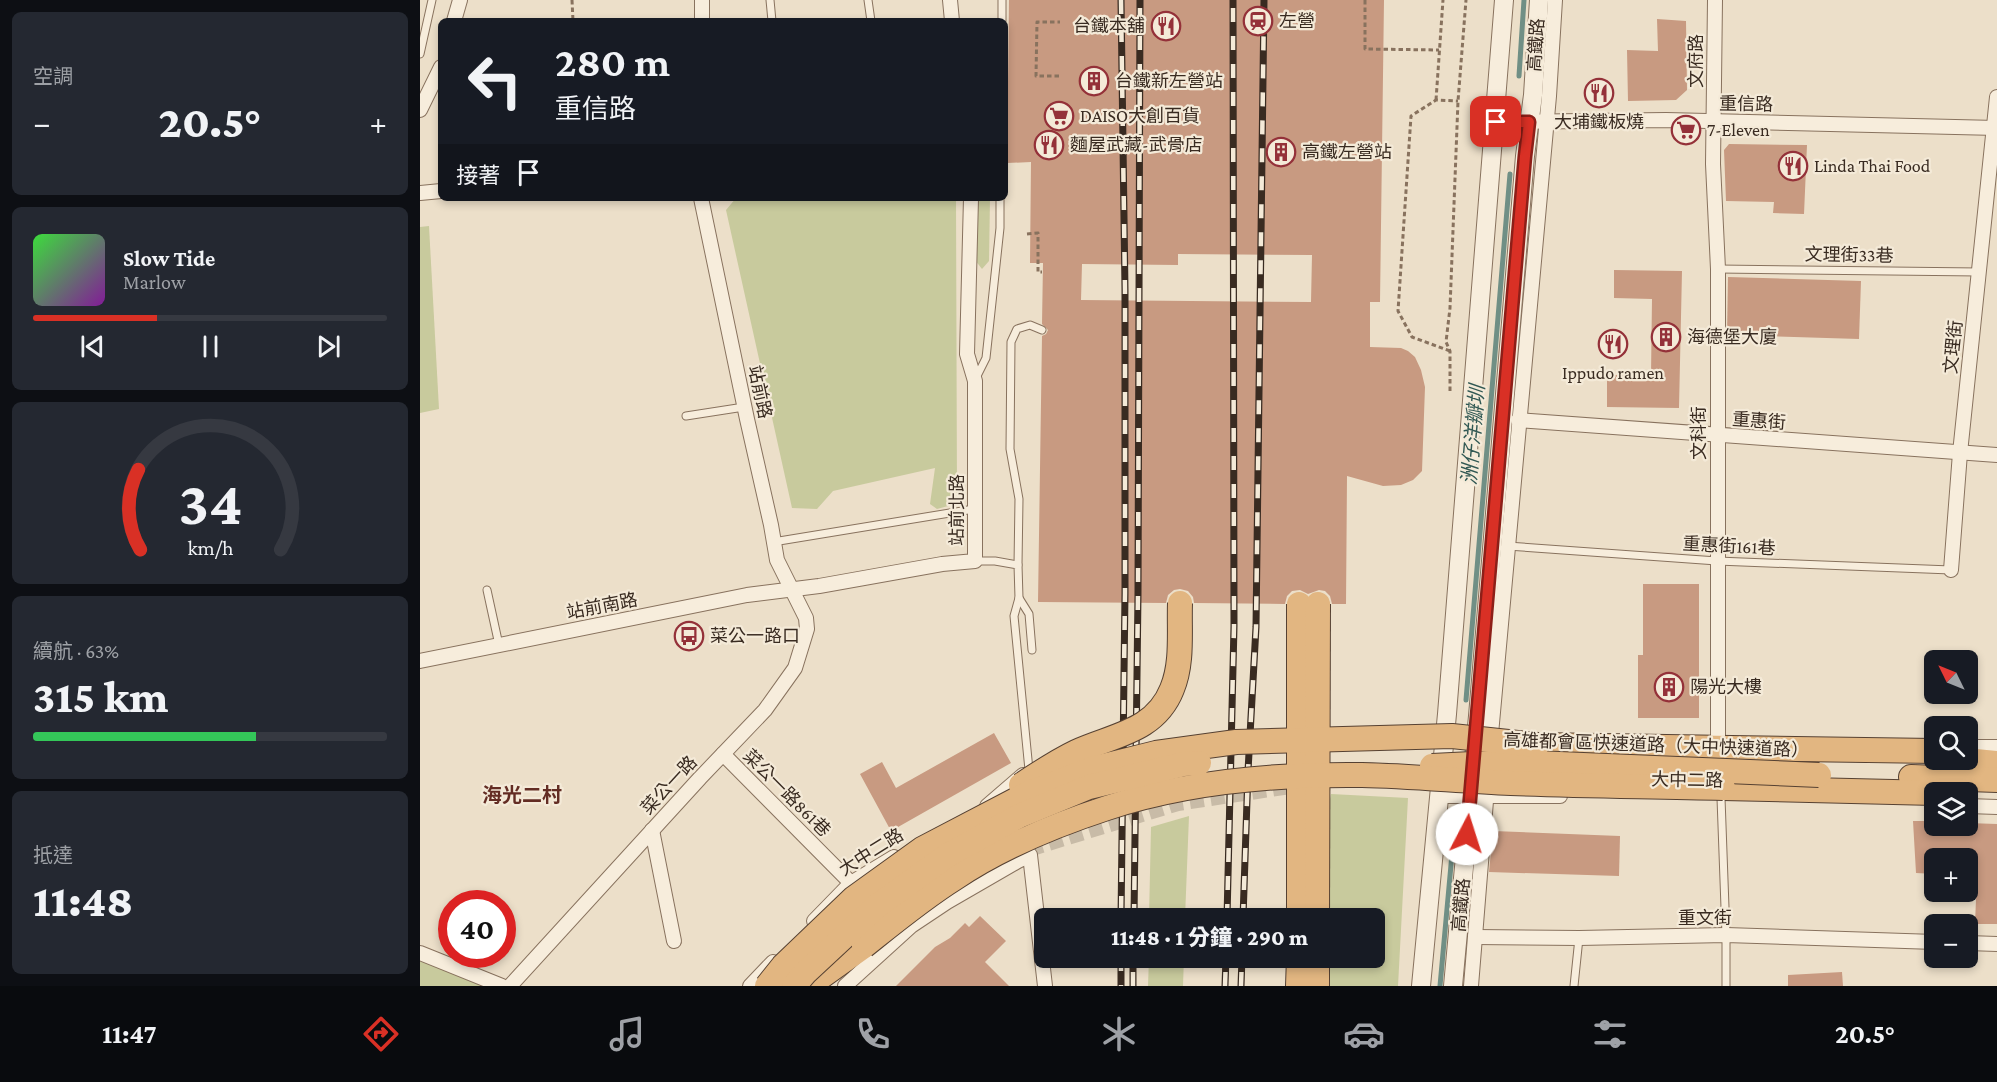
<!DOCTYPE html>
<html lang="zh-TW">
<head>
<meta charset="utf-8">
<style>
  body { margin:0; font-family:"Crimson Pro","Noto Sans TC",serif; background:#242831; color:#f1f3f6; height:100vh; display:flex; flex-direction:column; font-size:22px; white-space:nowrap }
  * { box-sizing:border-box; margin:0 }
  p { font-size:20px; color:#9ea1a6 }
  .icon { flex:none; width:33px; height:33px; fill:none; stroke:currentColor; stroke-width:2; stroke-linecap:round; stroke-linejoin:round }
  .map { position:relative; flex:1; overflow:hidden }
  .panel { display:flex; flex-direction:column; gap:12px; padding:12px; background:#0d0f14; width:420px }
  .panel>* { flex:none }
  .guide { position:absolute; left:18px; top:18px; width:570px; height:183px; border-radius:9px; box-shadow:0 3px 9px #0003; background:#171b24; color:#f1f3f6; overflow:hidden }
  .needle { width:39px; rotate:313deg }
  .fabs { position:absolute; left:1504px; top:650px; display:grid; gap:12px }
  .fabs a { display:grid; place-items:center; width:54px; height:54px; border-radius:9px; background:#171b24; box-shadow:0 3px 9px #0003; font-size:30px }
  .speed { position:absolute; left:18px; top:890px; display:flex; gap:12px; font-size:30px; font-weight:700; text-align:center }
  .speed>* { display:grid; place-content:center; width:78px; height:78px; border-radius:50%; background:#171b24; box-shadow:0 3px 9px #0003; line-height:1 }
  .speed .limit { border:9px solid #d22; background:#fff; color:#111 }
  .pin { position:absolute; display:grid; place-items:center; width:51px; height:51px; color:#fff; margin:-26px; border-radius:12px; box-shadow:0 3px 9px #0006 }
  .me { position:absolute; width:66px; margin:-33px; rotate:5deg; stroke-linejoin:round; filter:drop-shadow(0 0 4px #0008) }
  .turn { display:flex; align-items:center; gap:21px; height:126px; padding:0 18px; font-size:27px }
  .turn .icon { width:78px; height:78px; stroke-width:2.5 }
  .turn b { display:block; font-size:42px; line-height:51px }
  .then { display:flex; align-items:center; height:57px; padding:0 18px; background:#0003; gap:12px; font-size:22px }
  .big { font-size:45px; font-weight:800; line-height:1.1 }
  .panel .tile { flex:1; display:flex; flex-direction:column; justify-content:center; gap:9px; min-width:0; padding:0 21px; border-radius:9px; background:#242831 }
  .panel .dial { align-items:center; gap:0 }
  .dial svg { height:156px; overflow:visible; fill:none; stroke:#363941; stroke-width:7; stroke-linecap:round; text-anchor:middle }
  .dial text { fill:#f1f3f6; stroke:none }
  .song { display:flex; align-items:center; gap:18px }
  .cover { width:72px; height:72px; border-radius:9px; background:linear-gradient(135deg,hsl(120 70% 55%),hsl(290 70% 35%)) }
  .played { height:6px; border-radius:3px; background:linear-gradient(90deg,#d93025 35%,#363941 35%) }
  .keys { display:flex; justify-content:space-around; direction:ltr }
  .heat { display:flex; justify-content:space-between; align-items:center; font-size:33px; direction:ltr }
  .charge { height:9px; border-radius:4px; background:linear-gradient(90deg,#34c759 63%,#363941 0) }
  .trip { position:absolute; left:614px; top:908px; width:351px; height:60px; border-radius:9px; background:#171b24; box-shadow:0 3px 9px #0003; font-weight:800; line-height:60px; text-align:center }
  .tabs { display:flex; height:96px; justify-content:space-around; align-items:center; background:#090b0e; color:#9ea1a6 }
  .tabs .icon { width:42px; height:42px }
  .tabs .selected { color:#d93025 }
  .tabs b { font-size:27px; color:#f1f3f6 }
  main { display:flex; flex:1; min-height:0 }
  .map>svg:first-child { display:block }
</style>
</head>
<body>
<main>
<section class="panel">
<div class="tile"><p>空調</p>
<div class="heat"><a>−</a><b class="big">20.5°</b><a>+</a></div>
</div>
<div class="tile">
<div class="song"><i class="cover"></i><div><b>Slow Tide</b><p>Marlow</p></div></div>
<div class="played"></div>
<div class="keys"><svg class="icon" aria-label="previous" viewBox="0 0 24 24"><path d="M18 5L8 12l10 7zM5 5v14"/></svg><svg class="icon" aria-label="pause" viewBox="0 0 24 24"><path d="M8 5v14M16 5v14"/></svg><svg class="icon" aria-label="next" viewBox="0 0 24 24"><path d="M6 5l10 7-10 7zM19 5v14"/></svg></div>
</div>
<div class="tile dial"><svg viewBox="0 0 100 80">
<path d="M14 69A42 42 0 1 1 86 69"/>
<path d="M14 69A42 42 0 0 1 13 28" stroke="#d93025"/>
<text x="50" y="56" font-size="32" font-weight="700">34</text>
<text x="50" y="72" font-size="11">km/h</text>
</svg></div>
<div class="tile"><p>續航 · 63%</p><b class="big">315 km</b><div class="charge"></div></div>
<div class="tile"><p>抵達</p><b class="big">11:48</b></div>
</section>
<div class="map">
<svg width="1577" height="986" viewBox="0 0 1577 986">
  <rect width="100%" height="100%" fill="#ecdfc9"/>
  <g fill="#c8ca9d">
    <polygon points="316,198 536,198 537,498 528,506 517,509 510,504 515,468 413,491 397,509 372,508 306,210"/>
    <polygon points="557,198 570,198 569,261 562,269 555,260"/>
    <polygon points="9,226 19,409 0,413 0,227"/>
    <polygon points="911,794 988,798 978,986 872,986 878,957 954,957 954,918 886,918"/>
    <polygon points="769,816 765,918 729,918 731,827"/>
    <polygon points="729,957 764,957 763,986 728,986"/>
    <polygon points="0,960 65,986 0,986"/>
  </g>
  <g fill="none" stroke-linecap="round" stroke-linejoin="round">
    <g stroke="#708f85" stroke-width="5">
      <polyline points="1099,76 1104,0"/>
      <polyline points="1046,700 1090,174"/>
      <polyline points="1020,986 1034,832"/>
    </g>
  </g>
  <g fill="#c89a81" fill-rule="evenodd">
    <path d="M589,0H964L960,302H950V347L981,348L988,351L995,357L1001,370L1005,387L1002,471L993,480L981,485L963,486L927,476L926,604H912L910,596L905,591L899,590L888,594L880,590L872,591L867,596L865,604L774,603L773,597L768,591L760,589L754,590L748,595L746,603L618,602L622,336L626,334L628,330L622,324L623,263H610L611,162L587,163ZM758,254L892,255L891,302L661,300L662,264L758,265Z"/>
    <polygon points="1237,19 1266,21 1267,90 1256,100 1208,101 1207,50 1238,51"/>
    <polygon points="1309,144 1387,145 1384,214 1353,213 1354,202 1306,201 1304,150"/>
    <polygon points="1194,270 1262,271 1259,408 1187,407 1187,375 1231,375 1232,299 1194,298"/>
    <polygon points="1308,277 1441,281 1439,339 1307,335"/>
    <polygon points="1223,584 1279,584 1279,718 1218,718 1218,655 1223,655"/>
    <polygon points="574,733 591,763 471,831 440,774 462,762 476,788"/>
    <polygon points="1493,821 1515,821 1515,825 1548,825 1548,823 1577,824 1577,924 1555,924 1557,875 1548,874 1548,858 1515,858 1515,874 1496,873"/>
    <polygon points="1073,831 1200,836 1199,876 1069,872"/>
    <polygon points="560,916 586,941 565,962 589,986 476,986 515,947 530,938 545,923 549,927"/>
    <polygon points="1422,972 1423,986 1368,986 1368,975"/>
  </g>
  <g fill="none" stroke-linecap="round" stroke-linejoin="round">
    <polyline stroke="#c8bba7" stroke-width="14" stroke-dasharray="14 7" stroke-linecap="butt" points="609,850 758,804 870,787"/>
    <g stroke="#88725e" stroke-width="9">
      <g id="service">
        <polyline points="350,0 352,21"/>
        <polyline points="448,0 451,21"/>
        <polyline points="582,21 582,0"/>
        <polyline points="0,54 12,0"/>
        <polyline points="1298,269 1559,272"/>
        <polyline points="556,378 566,358 580,228 580,198"/>
        <polyline points="266,416 324,407"/>
        <polyline points="353,542 554,509"/>
        <polyline points="1087,546 1297,561 1531,570"/>
        <polyline points="555,561 575,561 598,565 599,598 594,616 609,770"/>
        <polyline points="598,565 599,499 590,449 591,342 597,329 610,325 622,330"/>
        <polyline points="67,590 79,645"/>
        <polyline points="599,598 609,614 612,650"/>
        <polyline points="1301,798 1306,935 1306,986"/>
        <polyline points="1154,986 1159,938"/>
      </g>
    </g>
    <g stroke="#88725e" stroke-width="16">
      <g id="minor">
        <polyline points="282,0 282,21"/>
        <polyline points="530,0 532,21"/>
        <polyline points="1295,0 1293,164 1298,269 1298,744"/>
        <polyline points="34,21 40,0"/>
        <polyline points="0,110 21,67"/>
        <polyline points="1075,122 1246,120 1577,128"/>
        <polyline points="0,193 21,191"/>
        <polyline points="1098,420 1577,455"/>
        <polyline points="1531,570 1540,453 1577,97"/>
        <polyline points="0,661 327,595 399,586 522,564 555,561 555,381 547,354 551,198"/>
        <polyline points="1070,745 1129,96 1135,0"/>
        <polyline points="1548,747 1577,747"/>
        <polyline points="303,754 431,883"/>
        <polyline points="1019,796 1140,796"/>
        <polyline points="567,806 603,775"/>
        <polyline points="1548,806 1577,807"/>
        <polyline points="232,830 254,941"/>
        <polyline points="394,921 431,883 474,857"/>
        <polyline points="1055,937 1159,938 1306,935 1515,942"/>
        <polyline points="1548,943 1577,944"/>
        <polyline points="0,953 82,986"/>
        <polyline points="90,986 280,778 345,710 375,668 387,629 386,618 357,560 351,525 327,419 281,198"/>
        <polyline points="330,986 353,962"/>
        <polyline points="425,986 491,926 527,902 598,861 610,855 625,986"/>
        <polyline points="1051,986 1068,776"/>
      </g>
    </g>
    <g stroke="#88725e" stroke-width="20">
      <g id="tertiary">
        <polyline points="1001,986 1027,714 1084,0"/>
        <polyline points="1033,986 1058,716 1105,156 1113,95 1119,0"/>
      </g>
    </g>
    <g stroke="#564132" stroke-width="26">
      <g id="trunk">
        <polyline points="1117,745 1515,751"/>
        <polyline points="1535,759 1577,763"/>
        <polyline points="1491,777 1577,780"/>
        <polyline points="1303,788 1515,793"/>
        <polyline points="388,986 444,946"/>
        <polyline points="878,986 879,957"/>
        <polyline points="897,986 897,957"/>
      </g>
    </g>
    <g stroke="#88725e" stroke-width="3" stroke-dasharray="4.5 3" stroke-linecap="butt">
      <polyline points="152,0 153,21"/>
      <polyline points="945,0 945,49 1019,50"/>
      <polyline points="639,76 616,76 617,22 640,22"/>
      <polyline points="1016,100 1023,0"/>
      <polyline points="607,234 618,233 618,272 622,272"/>
      <polyline points="1030,351 992,337 978,311 991,116 1016,100 1038,101"/>
      <polyline points="1030,391 1030,351 1026,342 1030,308 1038,101 1046,0"/>
    </g>
    <use href="#service" stroke="#f7eddc" stroke-width="7"/>
    <use href="#minor" stroke="#f7eddc" stroke-width="14"/>
    <use href="#tertiary" stroke="#f7eddc" stroke-width="18"/>
    <use href="#trunk" stroke="#e2b681" stroke-width="24"/>
    <g stroke="#392b21" stroke-width="7">
      <g id="rail">
        <polyline points="701,0 705,290 705,593 701,918"/>
        <polyline points="714,918 718,594 720,0"/>
        <polyline points="807,918 814,626 813,0"/>
        <polyline points="823,918 828,771 836,627 844,0"/>
        <polyline points="701,957 701,986"/>
        <polyline points="713,986 713,957"/>
        <polyline points="805,986 806,957"/>
        <polyline points="821,986 822,957"/>
      </g>
    </g>
    <use href="#rail" stroke="#f4ead8" stroke-width="4.5" stroke-dasharray="14" stroke-linecap="butt"/>
    <g stroke="#564132" stroke-width="26" stroke-linecap="butt">
      <g id="trunk-bridge">
        <polyline points="1012,766 1092,762 1399,775"/>
        <path d="M601,785C619,773 637,761 656,752C693,735 735,732 752,689C763,663 759,631 760,603"/>
        <polyline points="879,918 879,604"/>
        <polyline points="897,918 898,604"/>
        <path d="M444,946C474,922 503,898 535,878C581,847 635,825 687,808C768,781 856,774 942,775C991,776 1041,781 1091,783C1162,786 1233,786 1303,788"/>
        <polyline points="347,986 363,966 434,898 502,849 609,793 672,769 736,753 816,742 1032,736 1117,745"/>
        <polyline points="374,986 385,973 457,906 528,855 599,816 669,787 764,764 779,763"/>
      </g>
    </g>
    <use href="#trunk-bridge" stroke="#e2b681" stroke-width="24"/>
  </g>
  <g fill="none" stroke-linecap="round" stroke-linejoin="round">
    <g stroke="#8d1f18" stroke-width="15">
      <polyline id="route" points="1047,834 1105,156 1109,122 1076,122"/>
    </g>
    <use href="#route" stroke="#d93025" stroke-width="10"/>
  </g>
  <defs>
    <g id="station-ring" transform="scale(1.5)"><circle r="9.5" fill="#f4ead8" stroke="#943139" stroke-width="1.5"/><path d="M-3-6H3Q5-6 5-4V2Q5 4 3 4L4.5 6H3L1.5 4h-3L-3 6H-4.5L-3 4Q-5 4-5 2V-4Q-5-6-3-6ZM-3.5-4v3h7v-3ZM-3.5 1v1.5H-2V1ZM2 1v1.5H3.5V1Z" fill="#943139"/></g>
    <g id="restaurant-ring" transform="scale(1.5)"><circle r="9.5" fill="#f4ead8" stroke="#943139" stroke-width="1.5"/><path d="M-5-6h1v4h1v-4h1v4h1v-4h1v5L-1.5 .5V6h-2V.5L-5-1ZM5-6V6H3V1.5H1.5Q1.5-4 5-6Z" fill="#943139"/></g>
    <g id="building-ring" transform="scale(1.5)"><circle r="9.5" fill="#f4ead8" stroke="#943139" stroke-width="1.5"/><path d="M-4-6H4V6H1V3H-1V6H-4ZM-2.5-4.3h1.7v1.8h-1.7ZM.8-4.3h1.7v1.8H.8ZM-2.5-1h1.7V.8h-1.7ZM.8-1h1.7V.8H.8Z" fill="#943139"/></g>
    <g id="supermarket-ring" transform="scale(1.5)"><circle r="9.5" fill="#f4ead8" stroke="#943139" stroke-width="1.5"/><path d="M-6-5.5h2.5l.6 2H6L4.5 2H-2.5L-4.4-4H-6ZM-1.5 3.2a1.3 1.3 0 1 0 .1 0ZM3 3.2a1.3 1.3 0 1 0 .1 0Z" fill="#943139"/></g>
    <g id="bus-ring" transform="scale(1.5)"><circle r="9.5" fill="#f4ead8" stroke="#943139" stroke-width="1.5"/><path d="M-5-6H5V4H4V6H2V4H-2V6H-4V4H-5ZM-3.5-4V0h7V-4ZM-3.5 1.2v1.5H-2V1.2ZM2 1.2v1.5H3.5V1.2Z" fill="#943139"/></g>
  </defs>
  <g fill-rule="evenodd">
    <use href="#station-ring" x="838" y="21"/>
    <use href="#restaurant-ring" x="746" y="26"/>
    <use href="#building-ring" x="674" y="81"/>
    <use href="#restaurant-ring" x="1179" y="93"/>
    <use href="#supermarket-ring" x="639" y="116"/>
    <use href="#supermarket-ring" x="1266" y="130"/>
    <use href="#restaurant-ring" x="629" y="145"/>
    <use href="#building-ring" x="861" y="152"/>
    <use href="#restaurant-ring" x="1373" y="166"/>
    <use href="#building-ring" x="1246" y="337"/>
    <use href="#restaurant-ring" x="1193" y="344"/>
    <use href="#bus-ring" x="269" y="636"/>
    <use href="#building-ring" x="1249" y="687"/>
  </g>
  <g text-anchor="middle" stroke-width="4.5" stroke-linejoin="round" paint-order="stroke">
    <g font-size="18" fill="#392b21" stroke="#f4ead8" text-anchor="start">
      <text x="859" y="27">左營</text>
      <text x="725" y="32" text-anchor="end">台鐵本舖</text>
      <text x="695" y="87">台鐵新左營站</text>
      <text x="660" y="122">DAISO大創百貨</text>
      <text x="1179" y="128" text-anchor="middle">大埔鐵板燒</text>
      <text x="1287" y="136">7-Eleven</text>
      <text x="650" y="151">麵屋武藏-武骨店</text>
      <text x="882" y="158">高鐵左營站</text>
      <text x="1394" y="172">Linda Thai Food</text>
      <text x="1267" y="343">海德堡大廈</text>
      <text x="1193" y="379" text-anchor="middle">Ippudo ramen</text>
      <text x="290" y="642">菜公一路口</text>
      <text x="1270" y="693">陽光大樓</text>
    </g>
    <g font-size="18" fill="#392b21" stroke="#f4ead8">
      <text transform="translate(1116 45) rotate(-86)" y="6">高鐵路</text>
      <text transform="translate(1276 61) rotate(-90)" y="6">文府路</text>
      <text transform="translate(1326 104) rotate(1)" y="6">重信路</text>
      <text transform="translate(1429 255) rotate(1)" y="6">文理街33巷</text>
      <text transform="translate(1533 347) rotate(-84)" y="6">文理街</text>
      <text transform="translate(340 392) rotate(78)" y="6">站前路</text>
      <text transform="translate(1339 421) rotate(4)" y="6">重惠街</text>
      <text transform="translate(1279 433) rotate(-90)" y="6">文科街</text>
      <text transform="translate(537 510) rotate(-90)" y="6">站前北路</text>
      <text transform="translate(1309 546) rotate(3)" y="6">重惠街161巷</text>
      <text transform="translate(182 606) rotate(-11)" y="6">站前南路</text>
      <text transform="translate(1236 745) rotate(2)" y="6">高雄都會區快速道路（大中快速道路）</text>
      <text transform="translate(1267 780) rotate(1)" y="6">大中二路</text>
      <text transform="translate(249 785) rotate(-47)" y="6">菜公一路</text>
      <text transform="translate(367 793) rotate(45)" y="6">菜公一路861巷</text>
      <text transform="translate(451 852) rotate(-32)" y="6">大中二路</text>
      <text transform="translate(1041 905) rotate(-85)" y="6">高鐵路</text>
      <text x="1285" y="924">重文街</text>
    </g>
    <g font-size="20" font-style="italic" fill="#315853" stroke="#f4ead8">
      <text transform="translate(1053 435) rotate(-85)" y="7">洲仔洋瓣圳</text>
    </g>
    <g font-size="20" font-weight="bold" fill="#632c23" stroke="#f4ead8">
      <text x="102" y="802">海光二村</text>
    </g>
  </g>
</svg>
<div class="fabs">
<a><svg class="needle" viewBox="-14 -14 28 28"><path d="M0-13l5 13h-10z" fill="#e53935"/><path d="M0 13l5-13h-10z" fill="#9ea1a6"/></svg></a>
<a><svg class="icon" aria-label="search" viewBox="0 0 24 24"><circle cx="10" cy="10" r="6"/><path d="M15 15l6 6"/></svg></a>
<a><svg class="icon" aria-label="layers" viewBox="0 0 24 24"><path d="M12 4l9 5-9 5-9-5zM3 14l9 5 9-5"/></svg></a>
<a>+</a>
<a>−</a>
</div>
<div class="speed"><div class="limit">40</div></div>
<div class="pin" style="left:1076px;top:122px;background:#d93025"><svg class="icon" aria-label="arrive" viewBox="0 0 24 24"><path d="M6 21V4h12l-3 4 3 4H6"/></svg></div>
<svg class="me" style="left:1047px;top:834px" viewBox="-20 -20 40 40"><circle r="19" fill="#fff"/><path d="M0-13L10 11 0 6-10 11z" fill="#d93025"/></svg>
<div class="trip">11:48 · 1 分鐘 · 290 m</div>
<div class="guide">
<div class="turn"><svg class="icon" aria-label="left" viewBox="0 0 24 24"><path d="M17 20v-9H6M10 6l-5 5 5 5"/></svg><div><b>280 m</b>重信路</div></div>
<div class="then">接著<svg class="icon" aria-label="arrive" viewBox="0 0 24 24"><path d="M6 21V4h12l-3 4 3 4H6"/></svg></div>
</div>
</div>
</main>
<nav class="tabs">
<b>11:47</b>
<svg class="icon selected" aria-label="directions" viewBox="0 0 24 24"><path d="M12 3l9 9-9 9-9-9zM9 14v-3h6M13 9l2 2-2 2"/></svg>
<svg class="icon" aria-label="music" viewBox="0 0 24 24"><path d="M9 18V5l10-2v13"/><circle cx="6" cy="18" r="3"/><circle cx="16" cy="16" r="3"/></svg>
<svg class="icon" aria-label="phone" viewBox="0 0 24 24"><path d="M5 4h4l2 5-3 2q2 4 5 5l2-3 5 2v4C11 20 4 13 5 4z"/></svg>
<svg class="icon" aria-label="climate" viewBox="0 0 24 24"><path d="M12 3v18M4 7l16 10M4 17L20 7"/></svg>
<svg class="icon" aria-label="car" viewBox="0 0 24 24"><path d="M5 17H2v-5l4-1 3-4h7l3 4 3 1v5h-3M9 17h6M6 11h13"/><circle cx="7" cy="17" r="2"/><circle cx="17" cy="17" r="2"/></svg>
<svg class="icon" aria-label="filters" viewBox="0 0 24 24"><path d="M4 7h16M4 17h16"/><circle cx="9" cy="7" r="2"/><circle cx="15" cy="17" r="2"/></svg>
<b>20.5°</b>
</nav>
</body>
</html>
